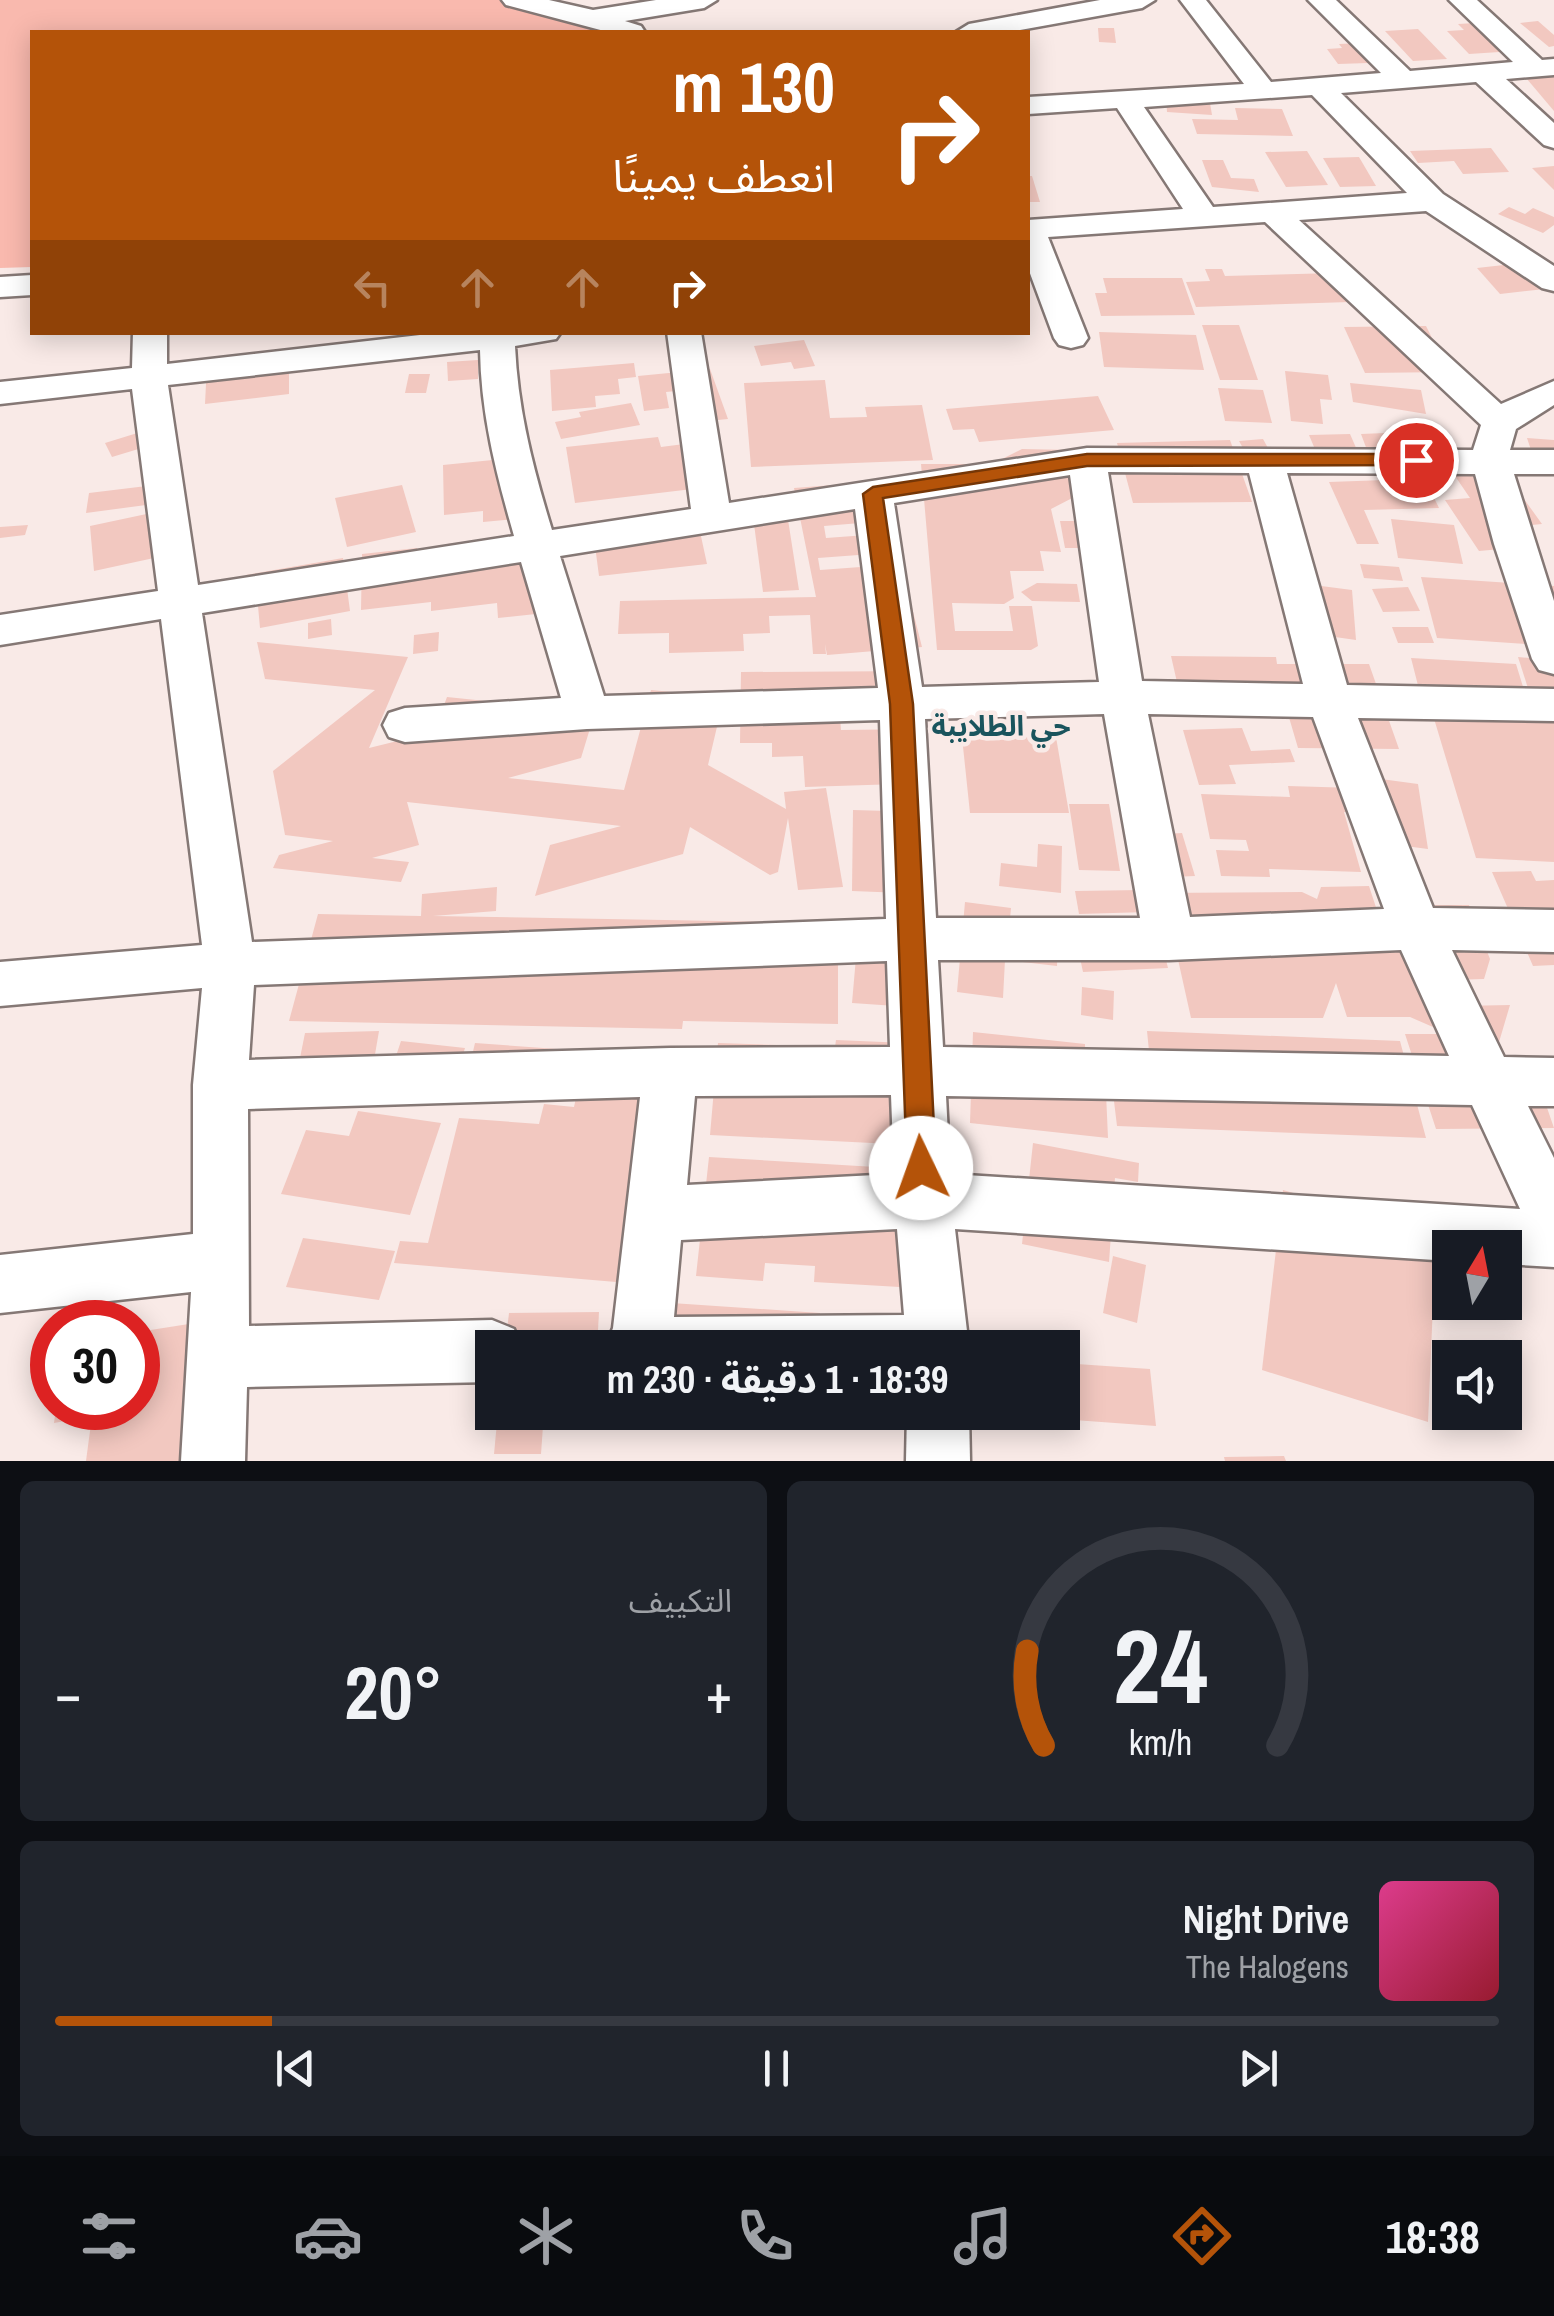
<!DOCTYPE html>
<html lang="ar">
<head>
<meta charset="utf-8">
<style>
  body { margin:0; font-family:"Archivo Narrow","Noto Sans Arabic",sans-serif; background:#20242c; color:#f1f3f6; direction:rtl; height:100vh; display:flex; flex-direction:column; font-size:38px; white-space:nowrap }
  * { box-sizing:border-box; margin:0 }
  p { font-size:32px; color:#9ea1a6 }
  .icon { flex:none; width:55px; height:55px; fill:none; stroke:currentColor; stroke-width:2; stroke-linecap:round; stroke-linejoin:round }
  .map { position:relative; height:1461px; overflow:hidden; direction:ltr }
  .sheet { display:flex; flex-direction:column; gap:20px; padding:20px; background:#0d0f14; flex:1 }
  .sheet>* { flex:none }
  .banner { position:absolute; left:30px; top:30px; width:1000px; height:305px; border-radius:0px; box-shadow:0 5px 25px #0003; direction:rtl; background:#b45309; color:#fff; overflow:hidden }
  .needle { width:65px; rotate:10deg }
  .fabs { position:absolute; left:1432px; top:1230px; display:grid; gap:20px }
  .fabs a { display:grid; place-items:center; width:90px; height:90px; border-radius:0px; background:#171b24; box-shadow:0 5px 25px #0003; font-size:50px }
  .speed { position:absolute; left:30px; top:1300px; display:flex; gap:20px; font-size:50px; font-weight:700; text-align:center }
  .speed>* { display:grid; place-content:center; width:130px; height:130px; border-radius:50%; background:#171b24; box-shadow:0 5px 25px #0003; line-height:1 }
  .speed .limit { border:15px solid #d22; background:#fff; color:#111 }
  .pin { position:absolute; display:grid; place-items:center; width:85px; height:85px; color:#fff; margin:-42px; border:5px solid #fff; border-radius:50%; box-shadow:0 2px 10px #0007 }
  .me { position:absolute; width:110px; margin:-55px; rotate:357deg; stroke-linejoin:round; filter:drop-shadow(0 0 8px #0008) }
  .turn { display:flex; align-items:center; gap:35px; height:210px; padding:0 30px; font-size:45px }
  .turn .icon { width:130px; height:130px; stroke-width:2.5 }
  .turn b { display:block; font-size:70px; line-height:85px }
  .lanes { display:flex; align-items:center; height:95px; padding:0 30px; background:#0003; justify-content:center; gap:50px; direction:ltr }
  .lanes .off { opacity:.35 }
  .big { font-size:75px; font-weight:700; line-height:1.1 }
  .sheet .widget { flex:1; display:flex; flex-direction:column; justify-content:center; gap:15px; min-width:0; padding:0 35px; border-radius:15px; background:#20242c }
  .sheet .dial { align-items:center; gap:0 }
  .dial svg { height:260px; overflow:visible; fill:none; stroke:#363941; stroke-width:7; stroke-linecap:round; text-anchor:middle }
  .dial text { fill:#f1f3f6; stroke:none }
  .song { display:flex; align-items:center; gap:30px }
  .cover { width:120px; height:120px; border-radius:15px; background:linear-gradient(135deg,hsl(330 70% 55%),hsl(350 70% 35%)) }
  .played { height:10px; border-radius:5px; background:linear-gradient(90deg,#b45309 15%,#363941 15%) }
  .keys { display:flex; justify-content:space-around; direction:ltr }
  .heat { display:flex; justify-content:space-between; align-items:center; font-size:55px; direction:ltr }
  .sheet .tiles { flex:1; display:grid; gap:20px; grid-template-columns:1fr 1fr }
  .widget:last-child { grid-column:span 2 }
  .trip { position:absolute; left:475px; top:1330px; width:605px; height:100px; border-radius:0px; background:#171b24; box-shadow:0 5px 25px #0003; font-weight:700; line-height:100px; text-align:center; direction:rtl }
  .dock { display:flex; height:160px; justify-content:space-around; align-items:center; background:#090b0e; color:#9ea1a6 }
  .dock .icon { width:70px; height:70px }
  .dock .on { color:#b45309 }
  .dock b { font-size:45px; color:#f1f3f6 }
  .map>svg:first-child { display:block }
</style>
</head>
<body>
<div class="map">
<svg width="1554" height="1461" viewBox="0 0 1554 1461">
  <rect width="100%" height="100%" fill="#f9eae7"/>
  <polygon fill="#f9b9ae" points="0,0 512,0 599,17 641,32 32,32 32,267 0,268"/>
  <g fill="#f2c8c0">
    <polygon points="1494,13 1531,50 1469,54 1447,31 1464,30 1458,24 1475,23 1467,15"/>
    <polygon points="1538,21 1554,35 1554,46 1549,47 1520,23"/>
    <polygon points="1098,28 1114,28 1116,43 1099,42"/>
    <polygon points="1418,29 1447,59 1413,61 1385,31"/>
    <polygon points="1383,42 1399,62 1338,64 1327,49 1342,48 1339,44"/>
    <polygon points="1554,59 1554,111 1511,60"/>
    <polygon points="1166,95 1209,97 1212,115 1167,112"/>
    <polygon points="1235,108 1282,109 1293,136 1197,134 1192,119 1238,120"/>
    <polygon points="1491,148 1509,172 1463,174 1454,161 1418,163 1410,151"/>
    <polygon points="1307,151 1328,185 1286,187 1265,152"/>
    <polygon points="1359,157 1376,186 1340,187 1323,158"/>
    <polygon points="1202,160 1223,160 1231,178 1254,179 1259,192 1212,187"/>
    <polygon points="1554,166 1554,190 1532,168"/>
    <polygon points="1028,176 1032,176 1040,202 1028,202"/>
    <polygon points="1509,207 1525,214 1533,208 1554,217 1554,225 1543,233 1498,214"/>
    <polygon points="1531,262 1554,288 1500,294 1477,268"/>
    <polygon points="1205,269 1222,269 1225,276 1334,273 1350,302 1196,307 1186,282 1210,281"/>
    <polygon points="1103,278 1182,278 1195,315 1101,316 1095,293 1107,293"/>
    <polygon points="1202,325 1239,325 1258,380 1220,380"/>
    <polygon points="1426,326 1449,372 1365,373 1344,327"/>
    <polygon points="1099,332 1196,335 1204,370 1104,367"/>
    <polygon points="804,340 815,366 794,369 791,362 761,366 754,346"/>
    <polygon points="289,354 289,394 205,404 207,364"/>
    <polygon points="478,360 478,379 448,381 447,362"/>
    <polygon points="634,363 636,377 618,379 620,394 595,396 596,407 552,411 550,370"/>
    <polygon points="710,369 728,419 718,420 707,388 666,392 669,408 644,411 638,376"/>
    <polygon points="1285,371 1328,375 1332,400 1320,399 1323,424 1291,421"/>
    <polygon points="409,374 430,374 426,393 405,393"/>
    <polygon points="825,380 830,418 867,417 865,407 922,405 933,460 751,467 744,383"/>
    <polygon points="1350,383 1421,390 1426,414 1353,402"/>
    <polygon points="1218,388 1263,390 1272,423 1225,421"/>
    <polygon points="1098,396 1114,430 979,442 974,429 953,430 946,409"/>
    <polygon points="631,403 640,425 561,439 555,422 581,417 579,412"/>
    <polygon points="160,426 168,440 112,457 105,443"/>
    <polygon points="1409,432 1417,451 1367,450 1361,434"/>
    <polygon points="1350,434 1367,473 1325,473 1309,435"/>
    <polygon points="658,437 661,447 715,440 726,485 575,503 566,447"/>
    <polygon points="1527,438 1554,440 1554,458 1533,456"/>
    <polygon points="1263,439 1273,457 1249,459 1239,441"/>
    <polygon points="1230,440 1252,502 1133,503 1117,443"/>
    <polygon points="1022,449 1072,450 1080,494 1051,509 1061,552 1040,551 1044,571 1010,571 1014,598 1004,604 952,603 955,631 1013,631 1009,606 1032,606 1038,646 1031,650 937,650 921,464 992,464"/>
    <polygon points="1488,449 1542,524 1520,526 1533,546 1479,551 1445,500 1470,498 1440,454"/>
    <polygon points="534,456 539,517 483,522 483,511 444,515 443,465"/>
    <polygon points="1418,465 1439,508 1364,510 1379,544 1357,544 1329,482 1385,480 1378,466"/>
    <polygon points="886,481 897,520 824,526 826,538 894,533 899,552 818,558 820,570 901,564 922,647 827,655 825,644 826,654 813,654 810,615 769,616 770,633 743,634 744,651 669,653 669,633 618,634 620,601 816,597 794,488"/>
    <polygon points="163,484 161,503 86,513 89,493"/>
    <polygon points="402,485 416,532 347,547 335,498"/>
    <polygon points="729,507 699,527 707,564 599,576 592,523"/>
    <polygon points="786,507 799,590 763,592 752,509"/>
    <polygon points="170,509 177,553 94,571 90,526"/>
    <polygon points="1391,519 1454,525 1463,564 1398,558"/>
    <polygon points="1060,521 1108,521 1114,548 1065,548"/>
    <polygon points="28,525 25,535 0,538 0,527"/>
    <polygon points="549,532 554,579 569,577 573,610 498,618 497,603 431,611 431,602 361,610 362,554 417,548 418,569 448,565 447,544"/>
    <polygon points="343,558 350,611 260,628 258,606 249,607 246,575"/>
    <polygon points="1360,564 1399,567 1403,581 1364,578"/>
    <polygon points="1421,577 1554,586 1554,646 1437,638"/>
    <polygon points="1037,583 1077,584 1080,602 1032,601 1021,592"/>
    <polygon points="1298,583 1352,590 1356,640 1300,632"/>
    <polygon points="1408,587 1420,611 1383,612 1372,589"/>
    <polygon points="331,619 332,635 308,639 308,623"/>
    <polygon points="1392,627 1428,627 1434,643 1398,643"/>
    <polygon points="439,632 438,651 413,654 414,635"/>
    <polygon points="257,642 408,657 369,748 434,732 447,697 595,712 581,758 508,778 624,790 651,690 724,697 708,765 786,809 784,792 826,788 843,887 798,890 788,818 778,872 770,875 690,827 683,854 535,896 550,845 621,826 407,802 419,845 372,858 409,862 401,882 273,868 279,855 333,841 285,835 273,771 375,690 265,679"/>
    <polygon points="1171,656 1276,657 1277,664 1369,664 1399,749 1298,748 1288,714 1184,713"/>
    <polygon points="1518,657 1554,660 1554,690 1534,707"/>
    <polygon points="1411,658 1516,664 1532,716 1554,717 1554,862 1476,858 1432,712 1424,709"/>
    <polygon points="921,671 925,716 840,717 841,730 925,729 930,783 805,787 803,756 772,757 772,743 740,743 741,672"/>
    <polygon points="1242,728 1251,751 1290,749 1295,762 1229,765 1236,784 1199,785 1183,730"/>
    <polygon points="962,737 1056,737 1069,813 970,813"/>
    <polygon points="1366,777 1418,784 1428,849 1374,842"/>
    <polygon points="1288,786 1355,788 1361,812 1344,812 1361,872 1269,869 1270,877 1221,876 1216,850 1249,851 1246,840 1210,839 1201,794 1290,797"/>
    <polygon points="1069,804 1109,804 1120,871 1079,870"/>
    <polygon points="853,810 888,811 929,894 852,891"/>
    <polygon points="1182,833 1195,876 1148,878 1165,834"/>
    <polygon points="1038,844 1062,846 1061,893 999,886 1001,863 1037,867"/>
    <polygon points="1531,871 1536,881 1554,880 1554,965 1533,966 1492,872"/>
    <polygon points="1369,886 1387,941 1413,905 1469,905 1490,959 1484,979 1452,980 1460,1006 1510,1005 1494,1059 1535,1073 1554,1128 1436,1129 1405,1034 1449,1034 1410,1017 1347,1017 1336,983 1323,1018 1191,1018 1177,955 1335,953 1268,926 1166,947 1155,893 1302,892 1317,899 1321,887"/>
    <polygon points="497,887 496,911 433,916 838,923 838,1024 683,1021 682,1029 289,1021 318,914 421,916 422,894"/>
    <polygon points="1142,890 1147,912 1079,914 1075,891"/>
    <polygon points="965,902 1011,908 1009,929 1058,935 1057,966 1005,960 1003,998 957,992"/>
    <polygon points="1158,927 1168,968 1083,972 1074,930"/>
    <polygon points="857,946 927,952 925,1008 852,1003"/>
    <polygon points="1082,987 1114,991 1113,1020 1081,1015"/>
    <polygon points="379,1031 367,1101 291,1103 305,1033"/>
    <polygon points="1147,1031 1400,1041 1426,1138 1117,1126 1113,1093 1102,1084 1098,1049 1149,1051"/>
    <polygon points="973,1032 1085,1044 1085,1068 1106,1093 1108,1138 970,1123"/>
    <polygon points="836,1040 930,1044 932,1146 710,1135 718,1043 835,1047"/>
    <polygon points="401,1041 465,1048 455,1081 390,1074"/>
    <polygon points="475,1043 683,1058 651,1285 394,1263 400,1241 428,1243 459,1118 539,1124 544,1104 574,1107 577,1093 465,1085"/>
    <polygon points="358,1111 441,1123 410,1215 281,1194 306,1130 349,1136"/>
    <polygon points="1033,1143 1139,1163 1138,1182 1115,1178 1109,1262 1022,1244"/>
    <polygon points="709,1157 943,1171 951,1290 814,1282 815,1266 765,1263 763,1281 696,1276"/>
    <polygon points="1283,1190 1436,1234 1428,1422 1262,1370"/>
    <polygon points="303,1238 395,1251 379,1300 286,1287"/>
    <polygon points="1113,1256 1146,1265 1137,1323 1103,1313"/>
    <polygon points="642,1301 820,1313 818,1348 637,1348"/>
    <polygon points="599,1312 597,1348 505,1348 509,1313"/>
    <polygon points="195,1323 184,1461 86,1461 92,1416 54,1423 56,1408 138,1408 138,1332"/>
    <polygon points="1062,1363 1150,1369 1156,1426 1033,1417 1033,1412 1062,1412"/>
    <polygon points="498,1412 544,1412 541,1454 494,1454"/>
    <polygon points="834,1412 962,1412 963,1423 835,1425"/>
    <polygon points="1284,1456 1286,1461 1225,1461 1224,1457"/>
  </g>
  <g fill="none" stroke-linecap="round" stroke-linejoin="round">
    <g stroke="#857875" stroke-width="5">
      <g id="minor">
        <polygon points="502,0 549,0 593,10 656,0 717,0 704,8 625,21 641,26 645,32 608,32 506,5"/>
        <polygon points="1100,0 1155,0 1142,8 1009,32 956,32 969,24"/>
        <path d="M1180,0H1206L1271,82L1381,73L1308,0H1336L1410,71L1513,62L1449,0H1477L1542,60L1554,59V75L1506,79L1554,123V148L1544,145L1476,82L1341,93L1443,194L1554,266V291L1542,288L1426,211L1299,220L1501,404L1554,381V405L1516,429L1510,450H1554V474H1514L1554,601V674L1539,670L1532,659L1494,544L1475,474L1287,473L1347,685L1554,689V721L1358,718L1433,908L1554,910V952L1452,950L1504,1057L1554,1058V1106H1528L1554,1158V1267L1505,1264V1248H1450V1261L955,1229L969,1348H605L613,1328L640,1097L248,1109L249,1326L492,1320L514,1329L521,1348H492V1382L247,1387L245,1461H181L191,1292L0,1313V1255L193,1234V1085L202,988L0,1006V962L202,945L161,619L0,645V615L158,591L132,389L0,404V382L132,368L133,332H167V364L446,332H561L556,339L515,346C518,411 533,468 552,530L691,509L667,332H701L729,503L1087,448L1473,450L1481,425L1265,222L1048,237L1088,338L1083,345L1071,348L1059,345L1054,338L1028,268V220L1183,209L1117,108L1028,114V97L1244,84ZM1312,95L1407,193L1213,207L1144,107ZM480,350C481,415 496,473 514,536L198,585L168,385ZM1108,472L1249,473L1303,684L1142,681ZM1070,475L1099,682L922,687L894,503ZM855,509L878,688L604,696L560,556ZM521,562L561,698L405,708L389,713L383,725L389,737L405,742L587,729L880,720L886,919L252,942L202,613ZM1104,714L1140,918H936L925,719ZM1148,714L1313,717L1384,909L1190,917ZM1401,950L1449,1056L943,1047L938,960H1169ZM887,961L890,1047L670,1048L249,1060L254,985ZM891,1095L894,1174L687,1185L695,1096ZM946,1096L1472,1105L1520,1209L950,1174ZM897,1229L904,1315L674,1317L681,1240Z"/>
        <polygon points="32,275 32,295 0,297 0,277"/>
        <polygon points="907,1412 969,1412 970,1461 906,1461"/>
      </g>
    </g>
    <use href="#minor" fill="#fff" fill-rule="evenodd"/>
  </g>
  <polygon fill="#b45309" stroke="#753606" stroke-width="2.5" points="1087,454 1416,454 1426,460 1416,465 1087,466 883,498 913,704 936,1168 931,1177 921,1181 911,1177 907,1168 890,704 863,494 873,487"/>
  <g text-anchor="middle" stroke-width="9" stroke-linejoin="round" paint-order="stroke">
    <g font-size="28" font-weight="bold" fill="#1a545d" stroke="#f9eae7">
      <text x="1001" y="736">حي الطلايبة</text>
    </g>
  </g>
</svg>
<div class="fabs">
<a><svg class="needle" viewBox="-14 -14 28 28"><path d="M0-13l5 13h-10z" fill="#e53935"/><path d="M0 13l5-13h-10z" fill="#9ea1a6"/></svg></a>
<a><svg class="icon" aria-label="sound" viewBox="0 0 24 24"><path d="M4 9h4l5-4v14l-5-4H4zM17 9q2 3 0 6"/></svg></a>
</div>
<div class="speed"><div class="limit">30</div></div>
<div class="pin" style="left:1416px;top:460px;background:#d93025"><svg class="icon" aria-label="arrive" viewBox="0 0 24 24"><path d="M6 21V4h12l-3 4 3 4H6"/></svg></div>
<svg class="me" style="left:921px;top:1168px" viewBox="-20 -20 40 40"><circle r="19" fill="#fff"/><path d="M0-13L10 11 0 6-10 11z" fill="#b45309"/></svg>
<div class="trip">18:39 · 1 دقيقة · 230 m</div>
<div class="banner">
<div class="turn"><svg class="icon" aria-label="right" viewBox="0 0 24 24"><path d="M7 20v-9h11M14 6l5 5-5 5"/></svg><div><b>130 m</b>انعطف يمينًا</div></div>
<div class="lanes"><svg class="icon off" aria-label="left" viewBox="0 0 24 24"><path d="M17 20v-9H6M10 6l-5 5 5 5"/></svg><svg class="icon off" aria-label="ahead" viewBox="0 0 24 24"><path d="M12 20V5M6 11l6-6 6 6"/></svg><svg class="icon off" aria-label="ahead" viewBox="0 0 24 24"><path d="M12 20V5M6 11l6-6 6 6"/></svg><svg class="icon" aria-label="right" viewBox="0 0 24 24"><path d="M7 20v-9h11M14 6l5 5-5 5"/></svg></div>
</div>
</div>
<section class="sheet">
<div class="tiles">
<div class="widget dial"><svg viewBox="0 0 100 80">
<path d="M14 69A42 42 0 1 1 86 69"/>
<path d="M14 69A42 42 0 0 1 9 40" stroke="#b45309"/>
<text x="50" y="56" font-size="32" font-weight="700">24</text>
<text x="50" y="72" font-size="11">km/h</text>
</svg></div>
<div class="widget"><p>التكييف</p>
<div class="heat"><a>−</a><b class="big">20°</b><a>+</a></div>
</div>
<div class="widget">
<div class="song"><i class="cover"></i><div><b>Night Drive</b><p>The Halogens</p></div></div>
<div class="played"></div>
<div class="keys"><svg class="icon" aria-label="previous" viewBox="0 0 24 24"><path d="M18 5L8 12l10 7zM5 5v14"/></svg><svg class="icon" aria-label="pause" viewBox="0 0 24 24"><path d="M8 5v14M16 5v14"/></svg><svg class="icon" aria-label="next" viewBox="0 0 24 24"><path d="M6 5l10 7-10 7zM19 5v14"/></svg></div>
</div>
</div>
</section>
<nav class="dock">
<b>18:38</b>
<svg class="icon on" aria-label="directions" viewBox="0 0 24 24"><path d="M12 3l9 9-9 9-9-9zM9 14v-3h6M13 9l2 2-2 2"/></svg>
<svg class="icon" aria-label="music" viewBox="0 0 24 24"><path d="M9 18V5l10-2v13"/><circle cx="6" cy="18" r="3"/><circle cx="16" cy="16" r="3"/></svg>
<svg class="icon" aria-label="phone" viewBox="0 0 24 24"><path d="M5 4h4l2 5-3 2q2 4 5 5l2-3 5 2v4C11 20 4 13 5 4z"/></svg>
<svg class="icon" aria-label="climate" viewBox="0 0 24 24"><path d="M12 3v18M4 7l16 10M4 17L20 7"/></svg>
<svg class="icon" aria-label="car" viewBox="0 0 24 24"><path d="M5 17H2v-5l4-1 3-4h7l3 4 3 1v5h-3M9 17h6M6 11h13"/><circle cx="7" cy="17" r="2"/><circle cx="17" cy="17" r="2"/></svg>
<svg class="icon" aria-label="filters" viewBox="0 0 24 24"><path d="M4 7h16M4 17h16"/><circle cx="9" cy="7" r="2"/><circle cx="15" cy="17" r="2"/></svg>
</nav>
</body>
</html>
